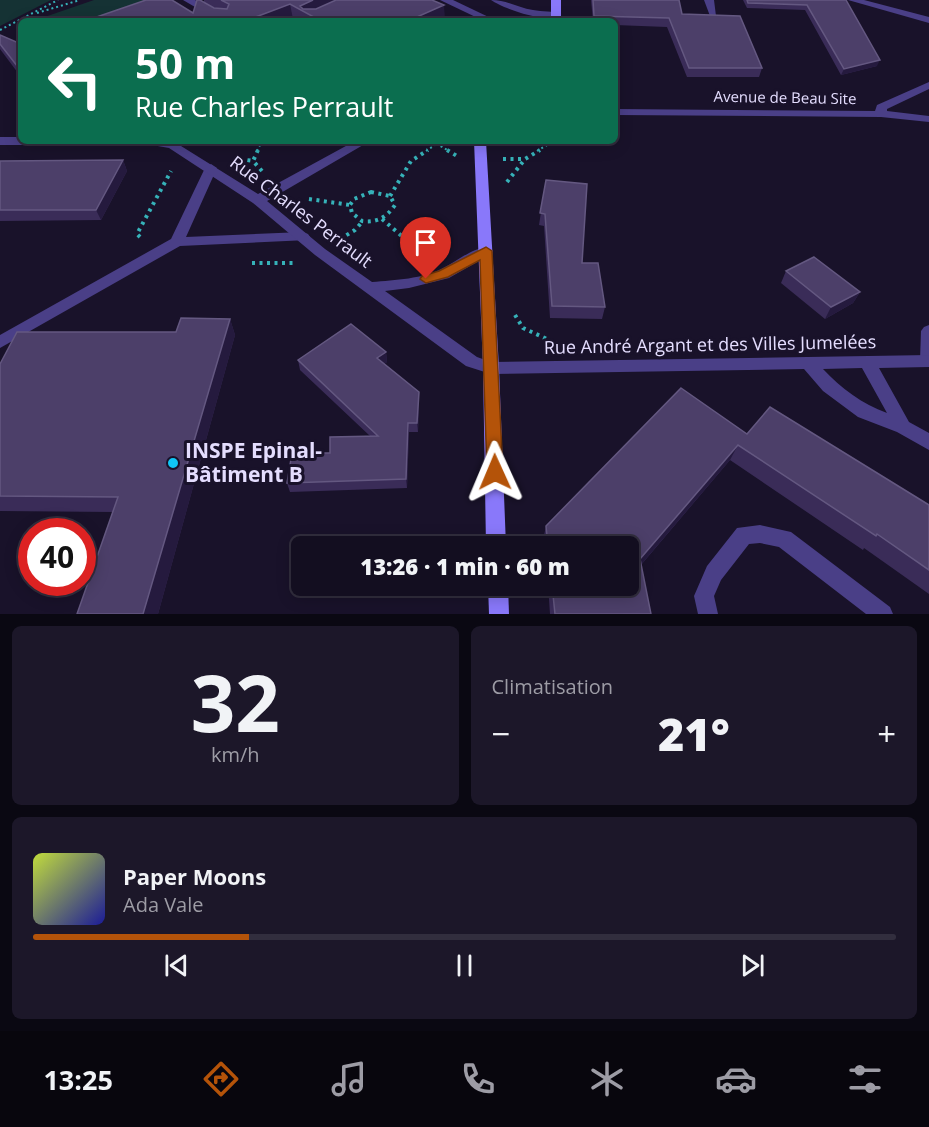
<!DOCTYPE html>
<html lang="fr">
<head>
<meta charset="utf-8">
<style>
  body { margin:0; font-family:"Open Sans",sans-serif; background:#1c1729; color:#f1f3f6; height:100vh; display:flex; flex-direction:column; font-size:22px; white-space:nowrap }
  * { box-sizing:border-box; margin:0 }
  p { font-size:20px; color:#9d9ca5 }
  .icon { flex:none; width:33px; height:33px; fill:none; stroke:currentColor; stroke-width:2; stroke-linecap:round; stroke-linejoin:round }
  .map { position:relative; height:614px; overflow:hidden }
  .drawer { display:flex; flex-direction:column; gap:12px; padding:12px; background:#0a0812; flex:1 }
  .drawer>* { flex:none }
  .banner { position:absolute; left:18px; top:18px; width:600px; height:126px; border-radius:9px; box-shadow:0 3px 15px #0003,0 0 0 2px #322e3e; background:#0b6e4f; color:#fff; overflow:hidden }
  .speed { position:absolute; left:18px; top:518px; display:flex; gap:12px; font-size:30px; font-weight:700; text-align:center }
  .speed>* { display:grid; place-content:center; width:78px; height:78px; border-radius:50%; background:#130e20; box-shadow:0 3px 15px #0003,0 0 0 2px #322e3e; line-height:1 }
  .speed .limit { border:9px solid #d22; background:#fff; color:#111 }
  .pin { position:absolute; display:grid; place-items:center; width:51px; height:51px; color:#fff; margin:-62px -26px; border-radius:50% 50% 50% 0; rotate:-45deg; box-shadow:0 0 6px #0007 }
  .pin .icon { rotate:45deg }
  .me { position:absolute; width:66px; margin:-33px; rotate:359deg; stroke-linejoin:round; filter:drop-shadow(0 0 4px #0008) }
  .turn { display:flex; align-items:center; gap:21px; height:126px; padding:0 18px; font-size:27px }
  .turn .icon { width:78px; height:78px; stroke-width:2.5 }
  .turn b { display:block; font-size:42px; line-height:51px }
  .big { font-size:45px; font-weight:800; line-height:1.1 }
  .drawer .tile { flex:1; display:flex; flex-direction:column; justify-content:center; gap:9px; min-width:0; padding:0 21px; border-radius:9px; background:#1c1729 }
  .drawer .dial { align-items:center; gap:0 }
  .dial b { font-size:78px; line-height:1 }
  .song { display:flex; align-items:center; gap:18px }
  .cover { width:72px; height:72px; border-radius:9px; background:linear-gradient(135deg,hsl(70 70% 55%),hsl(240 70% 35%)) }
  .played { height:6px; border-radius:3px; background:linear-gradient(90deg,#b45309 25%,#322e3e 25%) }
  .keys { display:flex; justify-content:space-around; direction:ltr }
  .heat { display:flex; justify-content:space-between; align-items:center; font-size:33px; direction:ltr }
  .drawer .tiles { flex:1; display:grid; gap:12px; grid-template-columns:1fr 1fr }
  .tile:last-child { grid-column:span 2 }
  .trip { position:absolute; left:291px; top:536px; width:348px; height:60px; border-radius:9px; background:#130e20; box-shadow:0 3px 15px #0003,0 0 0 2px #322e3e; font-weight:800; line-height:60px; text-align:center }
  .dock { display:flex; height:96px; justify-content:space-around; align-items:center; background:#08060d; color:#9d9ca5 }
  .dock .icon { width:42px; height:42px }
  .dock .on { color:#b45309 }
  .dock b { font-size:27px; color:#f1f3f6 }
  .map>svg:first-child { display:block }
</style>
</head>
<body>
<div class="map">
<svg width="929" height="614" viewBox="0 0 929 614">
  <rect width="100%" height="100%" fill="#19122a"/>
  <g fill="#153234">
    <polygon points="0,0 51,0 0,26"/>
    <polygon points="94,0 172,0 107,21 33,21"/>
  </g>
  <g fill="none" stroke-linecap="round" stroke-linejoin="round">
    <g stroke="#36b2b9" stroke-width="2" stroke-dasharray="2 3" stroke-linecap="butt">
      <polyline points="37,13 80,0"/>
      <polyline points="0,30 58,0"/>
      <polyline points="432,141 449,151"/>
      <polyline points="257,151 262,141"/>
      <polyline points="426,151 441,141"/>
      <polyline points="537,151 554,141"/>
    </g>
    <g stroke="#36b2b9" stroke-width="4" stroke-dasharray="3 4.5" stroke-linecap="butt">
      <polyline points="258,150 253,161 262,171"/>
      <polyline points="447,150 457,156"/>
      <polyline points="240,159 253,161"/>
      <polyline points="503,159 525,159 540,150"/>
      <polyline points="507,182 525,159"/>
      <path d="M371,192L390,196L395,205C387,217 377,223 362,221L352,213L350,205L354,199Z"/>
      <polyline points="390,196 411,161 428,150"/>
      <polyline points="309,199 350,205"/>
      <polyline points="382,219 425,256"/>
      <polyline points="140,237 137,234 171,171"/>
      <polyline points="340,239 355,230 363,221"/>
      <polyline points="252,263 295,263"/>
      <polyline points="515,315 523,328 549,340 549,343"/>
    </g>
    <g fill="#4a3f87" fill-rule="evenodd">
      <polygon points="183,0 195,0 231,21 219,21"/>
      <polygon points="440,0 453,0 497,21 484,21"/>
      <path d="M491,0C507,0 518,8 533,10C542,12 553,10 561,15C547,24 504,9 491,0Z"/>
      <polygon points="704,0 714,0 716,16 710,16"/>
      <polygon points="211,164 217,168 186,237 303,232 308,234 310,237 308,240 180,246 0,348 0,335 171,239 205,168"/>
      <polygon points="929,325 929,367 922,365 920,361 921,331 924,327"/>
    </g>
    <g fill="#4a3f87" fill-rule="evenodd">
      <polygon points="848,0 864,0 929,17 929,23"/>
      <polygon points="929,82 929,89 887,109 887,111 929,116 929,122 881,117 615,115 615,109 875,111 877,105"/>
      <path d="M0,137H21V141H173L258,194L355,141H370L267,201L325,249L372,282C395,280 423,279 443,268C456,262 477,244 491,248L493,251L491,254L449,278L409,288L385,291L477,357L491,362L929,355V367L879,368L909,422L929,433V450L897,432L858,417L823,391L804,369L491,374L466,366L315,255L253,203L169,148L152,145H0ZM862,368L887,413C862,404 841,388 823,369Z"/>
      <polygon points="760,525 791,532 890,607 893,614 866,614 779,547 760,543 749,544 721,580 714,596 718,614 698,614 694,596 707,566 737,528"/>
    </g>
    <g fill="#8978fa" fill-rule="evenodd">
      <rect x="551" y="0" width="10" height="21"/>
      <polygon points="474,141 486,141 499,368 506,546 486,546 483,368"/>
      <polygon points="488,585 508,585 509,614 489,614"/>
    </g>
  </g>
  <g fill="#3a2c58">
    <polygon points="204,0 432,0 445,20 443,21 297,21 293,19 286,21 85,21 193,13 204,3"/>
    <polygon points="591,0 679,0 682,14 762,68 759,77 687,77 667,27 615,25 615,21 593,21"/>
    <polygon points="743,0 846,0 877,66 841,75 805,10 747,8"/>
    <polygon points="0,35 21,44 21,77 0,49"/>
    <polygon points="123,160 127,171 101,220 0,221 0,161"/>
    <polygon points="546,180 582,263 605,307 602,319 550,318 544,226 539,225"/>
    <polygon points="786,271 860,292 853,303 825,319 781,283"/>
    <polygon points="230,319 235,335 158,614 77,614 113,512 0,511 0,364 176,332"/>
    <polygon points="386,352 387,362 384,364 419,392 419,402 418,432 409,432 407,488 290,492 287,483 330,453 370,436 300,370 298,360"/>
    <polygon points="747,434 929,505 929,594 864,548 863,550 730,460 641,565 651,614 550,614 548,585 628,585 628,546 544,546 543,540 546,526"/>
  </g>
  <g fill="#251a3e">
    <polygon points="313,0 348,0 312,16 301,10 300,6"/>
    <polygon points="290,4 293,19 286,21 245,21"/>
    <polygon points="444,5 445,20 443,21 408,21"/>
    <polygon points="880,60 877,66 841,75 844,69"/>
    <polygon points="123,160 127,171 101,220 96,210"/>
    <polygon points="860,292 853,303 825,319 831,307"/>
    <polygon points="230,319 235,335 158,614 143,614"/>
    <polygon points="386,352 387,362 378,368 377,358"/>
    <polygon points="419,392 419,402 418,432 417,423"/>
    <polygon points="408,423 409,432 407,488 406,479"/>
    <polygon points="738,445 730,460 634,573 640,559"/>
  </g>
  <g fill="#4c3f69" stroke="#645881" stroke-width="1.5">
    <polygon points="146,0 172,0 193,13 197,0 200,0 214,8 227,9 229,4 221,0 313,0 300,6 303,9 316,9 336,0 432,0 444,5 408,21 321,21 290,4 245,21 85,21"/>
    <polygon points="593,0 679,0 682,14 740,16 762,68 689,68 669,18 594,16"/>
    <polygon points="747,0 846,0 880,60 844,69 807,5 748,3"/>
    <polygon points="0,35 21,44 21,71 0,44"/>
    <polygon points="123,160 96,210 0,210 0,161"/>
    <polygon points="546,180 587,184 582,263 598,263 605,307 552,306 545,214 540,213"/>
    <polygon points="814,257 860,292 831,307 786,271"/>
    <polygon points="181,318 230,319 143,614 77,614 118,497 0,496 0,364 17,332 176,332"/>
    <polygon points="351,324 386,352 377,358 419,392 417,423 408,423 406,479 287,483 292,453 330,453 330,437 378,436 298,360"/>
    <polygon points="681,388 747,434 770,407 929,505 929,570 877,534 876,536 738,445 640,559 651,614 555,614 552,585 628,585 628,546 548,546 546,526"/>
  </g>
  <polygon fill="#b45309" stroke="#753606" stroke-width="1.5" points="486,247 492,251 503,472 501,477 495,480 489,477 487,472 480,260 448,277 426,283 420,279 422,276 439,271"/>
  <circle fill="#10c6f6" stroke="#19122a" stroke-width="2" cx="173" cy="463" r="6"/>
  <g text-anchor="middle" stroke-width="6" stroke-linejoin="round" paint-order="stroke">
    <g font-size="15" fill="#e4ddfe" stroke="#19122a">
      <text transform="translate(785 98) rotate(1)" y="5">Avenue de Beau Site</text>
    </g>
    <g font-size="18" fill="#e4ddfe" stroke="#19122a">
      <text transform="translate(301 212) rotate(37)" y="6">Rue Charles Perrault</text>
      <text transform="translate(710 345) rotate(-1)" y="6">Rue André Argant et des Villes Jumelées</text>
    </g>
    <g font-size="21" font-weight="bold" fill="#e4ddfe" stroke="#19122a" text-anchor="start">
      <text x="185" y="458">INSPE Epinal-<tspan x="185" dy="24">Bâtiment B</tspan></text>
    </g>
  </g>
</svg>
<div class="speed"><div class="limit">40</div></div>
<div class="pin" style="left:426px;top:279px;background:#d93025"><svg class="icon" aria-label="arrive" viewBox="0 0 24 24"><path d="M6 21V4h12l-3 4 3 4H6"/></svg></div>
<svg class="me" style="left:495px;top:472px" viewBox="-20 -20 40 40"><path d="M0-17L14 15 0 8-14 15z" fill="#b45309" stroke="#fff" stroke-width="4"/></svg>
<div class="trip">13:26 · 1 min · 60 m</div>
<div class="banner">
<div class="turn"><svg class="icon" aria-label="left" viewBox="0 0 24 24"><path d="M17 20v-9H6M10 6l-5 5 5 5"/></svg><div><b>50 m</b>Rue Charles Perrault</div></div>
</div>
</div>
<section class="drawer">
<div class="tiles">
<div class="tile dial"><b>32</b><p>km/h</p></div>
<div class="tile"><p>Climatisation</p>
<div class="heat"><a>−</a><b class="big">21°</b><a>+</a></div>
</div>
<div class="tile">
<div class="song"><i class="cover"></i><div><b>Paper Moons</b><p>Ada Vale</p></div></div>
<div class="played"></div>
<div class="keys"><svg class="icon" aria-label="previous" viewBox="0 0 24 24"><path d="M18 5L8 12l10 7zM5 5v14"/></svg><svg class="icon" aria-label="pause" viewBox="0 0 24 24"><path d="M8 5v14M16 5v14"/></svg><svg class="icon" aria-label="next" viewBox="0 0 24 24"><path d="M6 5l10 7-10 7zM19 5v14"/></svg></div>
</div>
</div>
</section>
<nav class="dock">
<b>13:25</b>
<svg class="icon on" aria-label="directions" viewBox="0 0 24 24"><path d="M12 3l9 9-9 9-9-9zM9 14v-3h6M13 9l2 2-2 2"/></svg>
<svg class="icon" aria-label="music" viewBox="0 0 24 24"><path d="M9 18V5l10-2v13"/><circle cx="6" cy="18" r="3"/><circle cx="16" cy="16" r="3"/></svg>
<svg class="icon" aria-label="phone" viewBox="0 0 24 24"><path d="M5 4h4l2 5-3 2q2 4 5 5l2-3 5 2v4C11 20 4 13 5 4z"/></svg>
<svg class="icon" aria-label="climate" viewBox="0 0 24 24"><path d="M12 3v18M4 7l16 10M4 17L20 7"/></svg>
<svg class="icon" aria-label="car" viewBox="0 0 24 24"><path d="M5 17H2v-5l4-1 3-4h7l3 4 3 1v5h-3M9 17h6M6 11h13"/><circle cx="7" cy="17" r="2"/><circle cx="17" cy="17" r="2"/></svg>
<svg class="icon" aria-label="filters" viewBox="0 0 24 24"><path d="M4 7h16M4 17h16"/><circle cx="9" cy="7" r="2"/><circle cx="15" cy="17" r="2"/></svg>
</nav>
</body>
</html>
